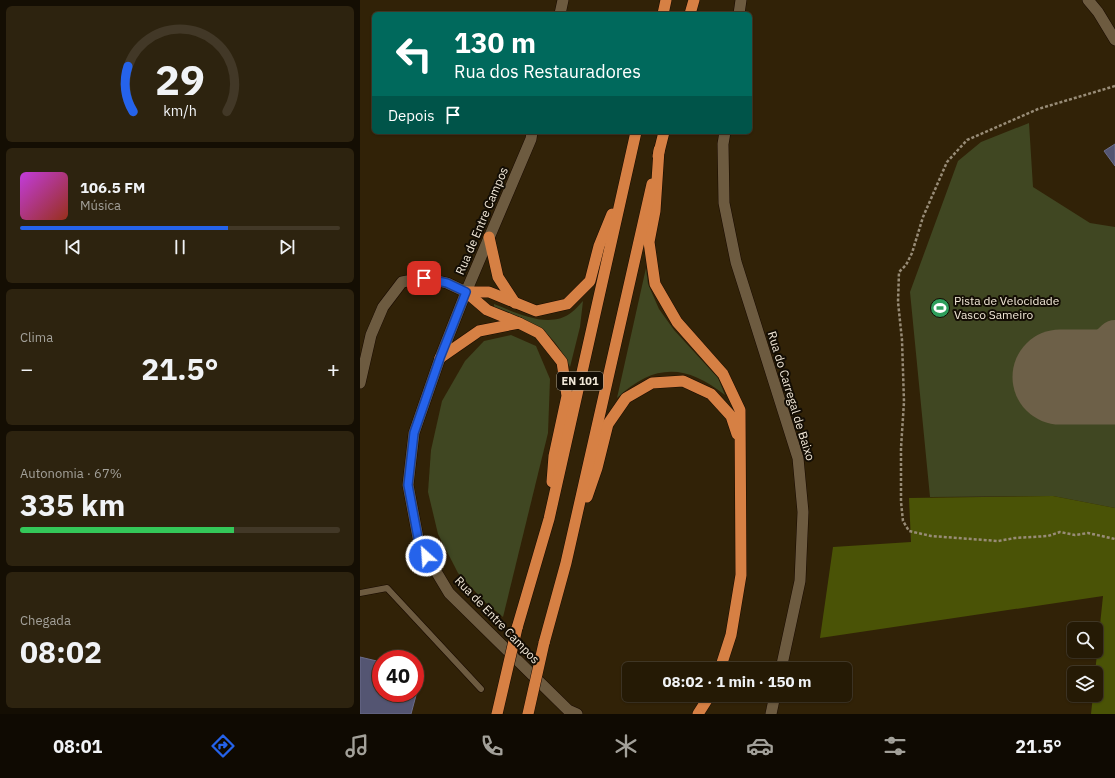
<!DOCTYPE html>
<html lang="pt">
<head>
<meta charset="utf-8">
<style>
  body { margin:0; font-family:"IBM Plex Sans",sans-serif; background:#2d230f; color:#f1f3f6; height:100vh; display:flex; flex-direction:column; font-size:15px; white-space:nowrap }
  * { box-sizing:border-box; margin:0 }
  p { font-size:13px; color:#a3a19a }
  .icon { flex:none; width:22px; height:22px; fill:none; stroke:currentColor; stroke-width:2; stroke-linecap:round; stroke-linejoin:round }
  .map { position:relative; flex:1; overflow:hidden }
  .sheet { display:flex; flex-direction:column; gap:6px; padding:6px; background:#140e03; width:360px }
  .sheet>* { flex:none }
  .banner { position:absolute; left:12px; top:12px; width:380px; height:122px; border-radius:6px; box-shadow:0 1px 3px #0004,0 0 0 1px #423827; background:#00695c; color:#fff; overflow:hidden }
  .fabs { position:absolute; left:707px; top:622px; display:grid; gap:8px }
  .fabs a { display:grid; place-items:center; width:36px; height:36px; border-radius:6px; background:#251a05; box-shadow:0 1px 3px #0004,0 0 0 1px #423827; font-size:20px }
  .speed { position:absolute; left:12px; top:650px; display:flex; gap:8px; font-size:20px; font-weight:700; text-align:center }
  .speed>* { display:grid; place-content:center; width:52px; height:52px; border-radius:50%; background:#251a05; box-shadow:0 1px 3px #0004,0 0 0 1px #423827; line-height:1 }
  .speed .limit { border:6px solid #d22; background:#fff; color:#111 }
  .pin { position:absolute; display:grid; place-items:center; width:34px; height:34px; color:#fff; margin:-17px; border-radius:8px; box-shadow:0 2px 6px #0006 }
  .me { position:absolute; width:44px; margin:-22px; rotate:334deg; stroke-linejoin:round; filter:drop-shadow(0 0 3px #0008) }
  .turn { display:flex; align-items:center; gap:14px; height:84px; padding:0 16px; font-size:18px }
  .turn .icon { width:52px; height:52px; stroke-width:2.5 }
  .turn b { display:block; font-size:28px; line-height:34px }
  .then { display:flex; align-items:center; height:38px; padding:0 16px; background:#0003; gap:8px; font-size:15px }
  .big { font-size:30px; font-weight:700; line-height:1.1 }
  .sheet .widget { flex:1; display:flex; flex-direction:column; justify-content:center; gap:6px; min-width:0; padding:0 14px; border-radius:6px; background:#2d230f }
  .sheet .dial { align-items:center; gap:0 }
  .dial svg { height:104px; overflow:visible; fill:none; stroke:#423827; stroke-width:7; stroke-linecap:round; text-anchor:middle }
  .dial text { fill:#f1f3f6; stroke:none }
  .song { display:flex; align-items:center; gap:12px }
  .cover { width:48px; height:48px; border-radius:6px; background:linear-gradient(135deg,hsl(290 70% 55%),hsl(10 70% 35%)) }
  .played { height:4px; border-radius:2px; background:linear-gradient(90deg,#2563eb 65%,#423827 65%) }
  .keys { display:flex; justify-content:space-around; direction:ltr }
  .heat { display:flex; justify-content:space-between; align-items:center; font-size:22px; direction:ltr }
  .charge { height:6px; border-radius:3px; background:linear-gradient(90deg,#34c759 67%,#423827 0) }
  .trip { position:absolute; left:262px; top:662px; width:230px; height:40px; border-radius:6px; background:#251a05; box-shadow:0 1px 3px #0004,0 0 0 1px #423827; font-weight:700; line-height:40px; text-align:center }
  .tabs { display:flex; height:64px; justify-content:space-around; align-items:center; background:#0f0a02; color:#a3a19a }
  .tabs .icon { width:28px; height:28px }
  .tabs .on { color:#2563eb }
  .tabs b { font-size:18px; color:#f1f3f6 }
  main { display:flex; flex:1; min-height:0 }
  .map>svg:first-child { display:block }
</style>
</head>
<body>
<main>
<section class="sheet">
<div class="widget dial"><svg viewBox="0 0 100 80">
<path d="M14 69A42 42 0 1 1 86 69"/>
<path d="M14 69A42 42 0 0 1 10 34" stroke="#2563eb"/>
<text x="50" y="56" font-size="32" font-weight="700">29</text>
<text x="50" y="72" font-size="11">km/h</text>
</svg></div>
<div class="widget">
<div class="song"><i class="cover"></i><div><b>106.5 FM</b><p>Música</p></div></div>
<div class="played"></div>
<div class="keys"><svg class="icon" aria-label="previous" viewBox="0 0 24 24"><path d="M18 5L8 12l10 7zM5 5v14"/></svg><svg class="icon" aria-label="pause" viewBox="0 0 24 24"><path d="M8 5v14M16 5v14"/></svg><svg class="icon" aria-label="next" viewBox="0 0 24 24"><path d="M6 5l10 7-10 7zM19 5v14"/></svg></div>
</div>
<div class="widget"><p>Clima</p>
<div class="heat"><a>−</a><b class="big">21.5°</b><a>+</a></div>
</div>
<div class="widget"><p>Autonomia · 67%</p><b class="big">335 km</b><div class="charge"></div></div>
<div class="widget"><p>Chegada</p><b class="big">08:02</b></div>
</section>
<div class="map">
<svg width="755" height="714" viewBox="0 0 755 714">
  <rect width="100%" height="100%" fill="#312207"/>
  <g fill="#404722">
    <polygon points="669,123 673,187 730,223 755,227 755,325 735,338 715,347 698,352 699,402 755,402 755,508 693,496 570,497 550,292 598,161 621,142"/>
    <path d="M286,268L288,284L299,309L314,330L358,378L365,395C326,364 294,363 257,398Z"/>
    <path d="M223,301L220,327L210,367C204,356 198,345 189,336C178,325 148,314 134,307V304C157,313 190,330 212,312C216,309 220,304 223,301Z"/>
    <polygon points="151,335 176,346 190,379 188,433 143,617 125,602 98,573 78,534 68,492 71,450 82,401 105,361 124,341"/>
  </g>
  <polygon fill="#4a5306" points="693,496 755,508 755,714 731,714 733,695 736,695 735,673 743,596 460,638 473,547 551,542 549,498"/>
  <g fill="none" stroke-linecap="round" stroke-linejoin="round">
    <polyline stroke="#6d6048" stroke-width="38" points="715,377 755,339"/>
    <polyline stroke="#6d6048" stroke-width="95" points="700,377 755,377"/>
  </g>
  <g fill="#545572" stroke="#6b6d8b">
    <polygon points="755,144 755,166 744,151"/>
    <polygon points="0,657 21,662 21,693 55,693 55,671 62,673 51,714 0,714"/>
  </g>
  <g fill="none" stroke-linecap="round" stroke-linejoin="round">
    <g stroke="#180a00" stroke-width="7">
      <polyline id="service" points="0,593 27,588 121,689"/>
    </g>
    <g stroke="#180a00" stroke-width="12">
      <g id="minor">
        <polyline points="728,0 738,12 755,40"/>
        <polyline points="379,14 381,0"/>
        <polyline points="365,132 363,144 364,203 376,262 438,458 443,512 440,581 421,669"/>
        <polyline points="411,714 415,695"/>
      </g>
    </g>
    <g stroke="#180a00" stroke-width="12">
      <g id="tertiary">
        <polyline points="200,14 203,0"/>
        <polyline points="172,132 171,139 106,292 80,358 54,433 48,485 59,543 89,593 208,710 217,714"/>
        <polyline points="0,383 11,335 23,307 42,282 64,278 87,283 106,292"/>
      </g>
    </g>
    <g stroke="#180a00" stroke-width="12">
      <g id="trunk">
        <polyline points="303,14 306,0"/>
        <polyline points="330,14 334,0"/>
        <polyline points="299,150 295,211 289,242 295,284 317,322 363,374 380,410 381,575 371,635 360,669"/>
        <polyline points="298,156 304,132"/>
        <polyline points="129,237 138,277 155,303"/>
        <polyline points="106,292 127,310 159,323 179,333 202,362 207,396 194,456 192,482"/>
        <polyline points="106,292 129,292 176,311 207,304 230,281 239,246 252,214"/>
        <polyline points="80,358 119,331 159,323"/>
        <polyline points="227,497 237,468 248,424 266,398 292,383 323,381 351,394 371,416 377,434"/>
        <polyline points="157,628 189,519 276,132"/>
        <polyline points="184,643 206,563 292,184"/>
        <polyline points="338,714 350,695"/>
      </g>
    </g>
    <polyline stroke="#988c77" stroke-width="2.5" stroke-dasharray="3 2" stroke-linecap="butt" points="755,86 678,109 607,140 587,162 563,217 552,253 546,265 539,272 538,302 542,340 544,402 541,448 541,502 543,521 549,531 571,536 638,541 655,538 688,536 700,532 715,535 728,533 755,539"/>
    <use href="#service" stroke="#6d5b40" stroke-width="6"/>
    <use href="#minor" stroke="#6d5b40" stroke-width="11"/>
    <use href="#tertiary" stroke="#6d5b40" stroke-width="11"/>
    <use href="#trunk" stroke="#d68044" stroke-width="11"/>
    <g stroke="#180a00" stroke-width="12" stroke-linecap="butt">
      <g id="trunk-bridge">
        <polyline points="137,714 157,628"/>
        <polyline points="168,714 184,643"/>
      </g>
    </g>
    <use href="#trunk-bridge" stroke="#d68044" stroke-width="11"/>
  </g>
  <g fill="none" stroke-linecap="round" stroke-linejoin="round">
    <g stroke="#184099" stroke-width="10">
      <polyline id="route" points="64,278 87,283 106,292 80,358 54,433 48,485 59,543 66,556"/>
    </g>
    <use href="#route" stroke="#2563eb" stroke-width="7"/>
  </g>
  <defs>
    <g id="stadium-disc" transform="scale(1)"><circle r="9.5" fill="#2e9e5b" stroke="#130d04"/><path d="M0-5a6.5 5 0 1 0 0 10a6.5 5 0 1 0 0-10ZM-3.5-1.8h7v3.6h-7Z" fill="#fff"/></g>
  </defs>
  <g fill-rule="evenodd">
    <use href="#stadium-disc" x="580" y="308"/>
  </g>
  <g text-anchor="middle" stroke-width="4" stroke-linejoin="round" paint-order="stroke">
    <rect fill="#130d04" stroke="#b0a799" stroke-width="1" x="197" y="372" width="46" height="18" rx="3"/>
    <g font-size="11" font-weight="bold" fill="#f3e9d9">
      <text x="220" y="385">EN 101</text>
    </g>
    <g font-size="12" fill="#f3e9d9" stroke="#130d04">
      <text transform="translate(122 221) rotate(-67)" y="4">Rua de Entre Campos</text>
      <text transform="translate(431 396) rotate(73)" y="4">Rua do Carregal de Baixo</text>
      <text transform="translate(137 620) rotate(46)" y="4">Rua de Entre Campos</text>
    </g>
    <g font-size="12" fill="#f3e9d9" stroke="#130d04" text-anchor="start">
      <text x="594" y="305">Pista de Velocidade<tspan x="594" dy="14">Vasco Sameiro</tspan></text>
    </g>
  </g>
</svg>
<div class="fabs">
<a><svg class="icon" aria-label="search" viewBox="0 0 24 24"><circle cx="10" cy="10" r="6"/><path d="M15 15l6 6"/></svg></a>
<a><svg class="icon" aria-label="layers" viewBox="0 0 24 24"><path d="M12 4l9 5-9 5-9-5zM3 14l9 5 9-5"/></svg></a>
</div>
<div class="speed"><div class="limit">40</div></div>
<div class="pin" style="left:64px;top:278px;background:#d93025"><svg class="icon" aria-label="arrive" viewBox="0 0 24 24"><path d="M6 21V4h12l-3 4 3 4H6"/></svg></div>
<svg class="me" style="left:66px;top:556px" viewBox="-20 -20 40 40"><circle r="17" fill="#2563eb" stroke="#fff" stroke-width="3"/><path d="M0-11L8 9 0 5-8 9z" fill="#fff"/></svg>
<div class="trip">08:02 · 1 min · 150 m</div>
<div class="banner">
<div class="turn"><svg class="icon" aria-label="left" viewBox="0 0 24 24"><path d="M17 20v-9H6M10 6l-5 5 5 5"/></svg><div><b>130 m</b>Rua dos Restauradores</div></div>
<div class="then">Depois<svg class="icon" aria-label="arrive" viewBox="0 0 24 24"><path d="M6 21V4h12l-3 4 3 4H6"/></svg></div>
</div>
</div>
</main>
<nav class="tabs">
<b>08:01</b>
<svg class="icon on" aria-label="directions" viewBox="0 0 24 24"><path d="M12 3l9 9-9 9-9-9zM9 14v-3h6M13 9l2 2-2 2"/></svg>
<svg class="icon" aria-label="music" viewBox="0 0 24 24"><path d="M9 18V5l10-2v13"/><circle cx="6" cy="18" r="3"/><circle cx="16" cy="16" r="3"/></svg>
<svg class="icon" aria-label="phone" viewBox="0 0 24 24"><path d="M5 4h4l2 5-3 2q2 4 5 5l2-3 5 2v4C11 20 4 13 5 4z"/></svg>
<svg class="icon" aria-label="climate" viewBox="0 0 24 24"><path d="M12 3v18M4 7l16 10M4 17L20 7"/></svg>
<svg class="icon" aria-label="car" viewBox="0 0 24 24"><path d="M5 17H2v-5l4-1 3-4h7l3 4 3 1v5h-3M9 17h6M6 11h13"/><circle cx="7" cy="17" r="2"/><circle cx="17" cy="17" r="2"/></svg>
<svg class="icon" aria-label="filters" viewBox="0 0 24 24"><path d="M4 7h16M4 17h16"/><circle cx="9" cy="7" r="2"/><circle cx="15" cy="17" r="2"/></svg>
<b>21.5°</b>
</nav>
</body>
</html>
